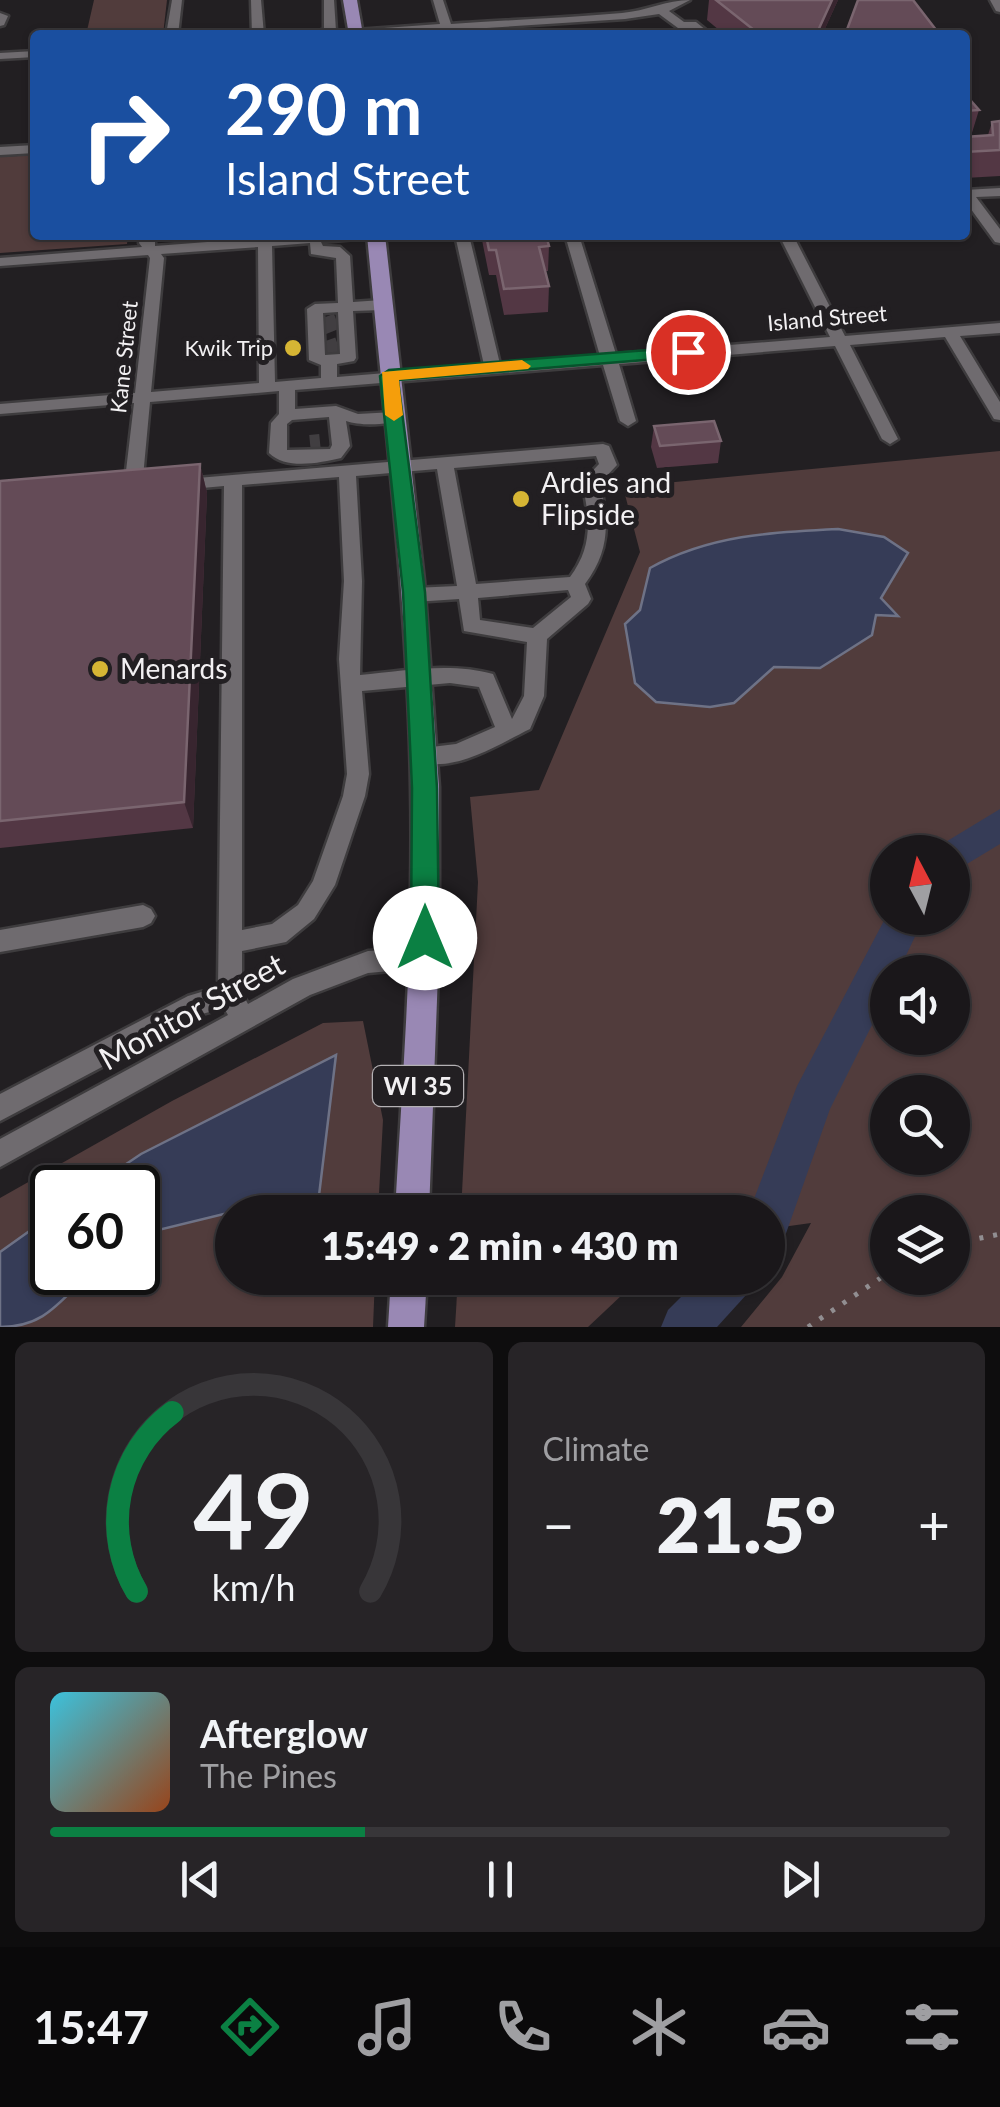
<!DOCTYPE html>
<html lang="en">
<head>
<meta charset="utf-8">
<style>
  body { margin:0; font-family:Lato,sans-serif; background:#272427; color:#f1f3f6; height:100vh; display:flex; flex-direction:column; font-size:38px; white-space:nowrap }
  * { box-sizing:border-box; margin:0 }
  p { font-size:32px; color:#9f9fa2 }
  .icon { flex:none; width:55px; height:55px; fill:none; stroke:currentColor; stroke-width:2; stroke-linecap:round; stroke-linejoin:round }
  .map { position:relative; height:1327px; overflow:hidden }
  .panel { display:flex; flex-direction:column; gap:15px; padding:15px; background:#0e0d0e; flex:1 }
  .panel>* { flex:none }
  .banner { position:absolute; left:30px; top:30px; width:940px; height:210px; border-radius:10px; box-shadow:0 2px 8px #0004,0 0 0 2px #383639; background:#1a4fa0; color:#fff; overflow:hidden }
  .needle { width:65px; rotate:353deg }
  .tools { position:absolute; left:870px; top:835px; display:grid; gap:20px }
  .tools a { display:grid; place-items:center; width:100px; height:100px; border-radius:50%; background:#1a171a; box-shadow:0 2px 8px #0004,0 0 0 2px #383639; font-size:50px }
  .speed { position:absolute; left:30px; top:1165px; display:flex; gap:20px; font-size:50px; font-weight:700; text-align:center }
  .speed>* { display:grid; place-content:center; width:130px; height:130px; border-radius:50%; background:#1a171a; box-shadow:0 2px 8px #0004,0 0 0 2px #383639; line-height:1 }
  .speed .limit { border:5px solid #111; border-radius:15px; background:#fff; color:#111 }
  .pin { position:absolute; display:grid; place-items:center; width:85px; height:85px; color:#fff; margin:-42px; border:5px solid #fff; border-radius:50%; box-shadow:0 2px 10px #0007 }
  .me { position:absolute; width:110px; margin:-55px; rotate:0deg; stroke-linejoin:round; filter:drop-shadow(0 0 8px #0008) }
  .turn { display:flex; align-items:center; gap:35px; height:210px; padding:0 30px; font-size:45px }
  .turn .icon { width:130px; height:130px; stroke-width:2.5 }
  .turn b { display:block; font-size:70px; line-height:85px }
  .big { font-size:75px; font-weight:800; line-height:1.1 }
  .panel .widget { flex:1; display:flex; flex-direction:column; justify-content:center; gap:15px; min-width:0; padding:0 35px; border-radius:15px; background:#272427 }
  .panel .dial { align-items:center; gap:0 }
  .dial svg { height:260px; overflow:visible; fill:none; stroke:#383639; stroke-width:7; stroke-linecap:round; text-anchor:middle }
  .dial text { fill:#f1f3f6; stroke:none }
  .song { display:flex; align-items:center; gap:30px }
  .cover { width:120px; height:120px; border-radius:15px; background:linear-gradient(135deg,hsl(190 70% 55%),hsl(20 70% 35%)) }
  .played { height:10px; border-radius:5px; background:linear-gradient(90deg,#0b8043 35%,#383639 35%) }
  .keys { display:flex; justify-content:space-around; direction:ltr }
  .heat { display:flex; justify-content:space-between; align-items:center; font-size:55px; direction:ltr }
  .panel .tiles { flex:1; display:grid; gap:15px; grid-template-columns:1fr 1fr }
  .widget:last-child { grid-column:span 2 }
  .trip { position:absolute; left:215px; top:1195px; width:570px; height:100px; border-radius:50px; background:#1a171a; box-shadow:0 2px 8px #0004,0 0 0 2px #383639; font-weight:800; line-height:100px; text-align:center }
  .menu { display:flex; height:160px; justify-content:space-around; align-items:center; background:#0a090a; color:#9f9fa2 }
  .menu .icon { width:70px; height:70px }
  .menu .current { color:#0b8043 }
  .menu b { font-size:45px; color:#f1f3f6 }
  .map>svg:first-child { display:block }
</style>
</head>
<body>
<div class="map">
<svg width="1000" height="1327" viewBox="0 0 1000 1327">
  <rect width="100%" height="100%" fill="#221f22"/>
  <g fill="#513c3c" fill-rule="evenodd">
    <polygon points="94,0 167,0 163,35 86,35"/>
    <polygon points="35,155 35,235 128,235 127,244 0,253 0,157"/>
    <path d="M1000,451V1327H741L782,1277L811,1223L768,1229V1212H461L478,882L470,797L539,790L640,552L623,487ZM888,852H952V918H888ZM888,972H952V1038H888ZM888,1092H952V1158H888ZM888,1212H952V1278H888Z"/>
    <path d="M363,1021L383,1120L378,1212H232V1278H375L373,1327H0V1198L172,1101L323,1023ZM52,1188H138V1272H52Z"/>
    <polygon points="458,1278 640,1278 588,1327 455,1327"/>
  </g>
  <g fill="#363c57" stroke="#6e7286" stroke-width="2.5">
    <path d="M838,529L884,537L908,553L881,598L898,616L876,615L872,635L820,668L774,667L734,703L710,707L656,702L635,683L625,624L640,610L650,568C709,535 772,532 838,529Z"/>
    <polygon points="336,1055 317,1212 232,1212 138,1235 138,1188 92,1187 141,1154"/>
    <path d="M52,1215V1272L90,1273C59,1302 45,1327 0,1327V1252Z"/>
  </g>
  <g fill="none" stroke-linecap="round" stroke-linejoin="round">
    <g fill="#363c57" fill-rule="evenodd">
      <polygon points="1000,809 1000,844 952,873 952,852 936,852 939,846"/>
      <polygon points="888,913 888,918 924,918 898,972 888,972 888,993 830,1109 784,1239 768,1246 768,1212 749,1212 797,1086"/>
      <polygon points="700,1278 754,1278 747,1294 717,1327 661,1327 668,1310"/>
    </g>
    <g stroke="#413e41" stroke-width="16" stroke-dasharray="16 8" stroke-linecap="butt">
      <polyline points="322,327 337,321"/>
      <polyline points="324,350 338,345"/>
      <polyline points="310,443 320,442"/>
    </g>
    <g stroke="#3e3c3e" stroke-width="5">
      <g id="minor">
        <polygon points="172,0 182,0 178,35 166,35"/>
        <polygon points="251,0 261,0 264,35 252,35"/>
        <polygon points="324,0 334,0 336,31 327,35 307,35 324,29"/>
        <path d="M433,0H443L451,24C508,20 565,18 622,13C646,11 667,0 690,0L669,11L684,22H696L712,35H699L690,28H678L659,14L625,19L378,35L350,33L356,30L440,24Z"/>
        <polygon points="990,0 1000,0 1000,12 996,11"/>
        <polygon points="0,13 8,16 4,25 0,26"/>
        <polygon points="35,51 35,57 0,59 0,53"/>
        <polygon points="35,145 35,153 0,155 0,147"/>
        <polygon points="1000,188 1000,196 976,197 1000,229 1000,243 995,242 965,201 965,190"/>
        <path d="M141,235H155V246L300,235H363L356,239L321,242L323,246L340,247L350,256L353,302L382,300L390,305L382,310L353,311L356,358L354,361L337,364V377L484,365L455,235H469L500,364L600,356L565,235H579L616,354L830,337L779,235H793L845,336L1000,323V333L960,336L1000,402V420L994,419L945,337L850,345L898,439L890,444L882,439L835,346L619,364L636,421L628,426L620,421L603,365L295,390V409L336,406L358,414L394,412L402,417C390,426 361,426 346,421L350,446L341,458C319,463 286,470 269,453L271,423L279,414V391L150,402L142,488L133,494L124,488L134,403L0,414V404L135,393L150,258L148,255L0,266V258L142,247L139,243ZM310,243L311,254L336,258L338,303L315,304L307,309L309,360L321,365V378L275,382L272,246ZM258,247L259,383L151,392L164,258L161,254ZM338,312L340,354L325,355L323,313ZM329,417L332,445L330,449L287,450V424L292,420Z"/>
        <path d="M603,444L609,446L617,465L600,483C609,523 610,550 585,584L591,599L588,604L547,639L544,696L530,729C497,745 454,774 415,761L412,755L415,749L456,744L495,727L479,687L450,683L362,691L369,774L365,796L335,885L314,919L286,942L242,951V993L248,1004L293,979L368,951L425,948L434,951L437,959L434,967L368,973L310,995L0,1167V1139L228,1015L224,1008L202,1014L0,1121V1094L188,996L218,987L224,486L180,490L174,488L171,484L174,480ZM596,456L599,464L582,482C590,519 593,546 570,577L476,584L454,468ZM437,469L457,586L414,588L404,595L414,602L459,599L464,631L527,642L524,696L512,719L493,674C450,662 404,671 360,675L362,581L356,476ZM339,477L344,581L339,659L347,774L343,796L313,881L298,905L272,924L242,930V485ZM568,590L571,597L533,628L480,620L478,598Z"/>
        <polygon points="143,905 151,909 155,916 151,923 143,927 0,952 0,930"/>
      </g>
    </g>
    <g stroke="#3e3c3e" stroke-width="5">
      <g id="major">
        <polygon points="343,0 357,0 363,35 349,35"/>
        <path d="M367,235H385L424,580L439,787V947L429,1212H395C403,1071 414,929 411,787C408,603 384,419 367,235Z"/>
        <polygon points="391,1278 427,1278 424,1327 388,1327"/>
      </g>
    </g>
    <g stroke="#918e91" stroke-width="5" stroke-dasharray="4 10" stroke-linecap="butt">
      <polyline points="952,1244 1000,1234"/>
      <polyline points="808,1327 888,1273"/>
    </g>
    <use href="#minor" fill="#6f6b6f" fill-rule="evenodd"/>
    <use href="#major" fill="#9988b4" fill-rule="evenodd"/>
  </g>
  <g fill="#533744">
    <polygon points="709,0 838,0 822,35 725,35 707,20"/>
    <polygon points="965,94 979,110 971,136 988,135 992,122 1000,121 1000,176 965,178"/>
    <polygon points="481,235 546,235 549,246 548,271 545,271 549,286 548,312 504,315 496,275 489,275"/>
    <polygon points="654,426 721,441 718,463 657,468 651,447"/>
    <polygon points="200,464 207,493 193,828 0,848 0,481"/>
  </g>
  <g fill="#38252f">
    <polygon points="832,0 838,0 822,35 816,35"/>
    <polygon points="200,464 207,493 193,828 184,802"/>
  </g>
  <g fill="#644b57" stroke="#7a656f" stroke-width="2.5">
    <polygon points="716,0 832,0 816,35 785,35 754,30"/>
    <polygon points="858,0 913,0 940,35 845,35"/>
    <polygon points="141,30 141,35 83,35 84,34"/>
    <polygon points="965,94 979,110 965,111"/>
    <polygon points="1000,121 1000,150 965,152 965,137 993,135 992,122"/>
    <polygon points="486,235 546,235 549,246 539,247 549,286 504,289 496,250 489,250"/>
    <polygon points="714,421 721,441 660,446 654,426"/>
    <polygon points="200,464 184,802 0,821 0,481"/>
  </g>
  <polygon fill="#0b8043" stroke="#07532c" stroke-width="2.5" points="688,347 696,352 694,356 398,380 425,592 437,788 439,938 435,947 425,951 415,947 411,938 412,788 403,592 380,376 389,370"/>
  <polygon fill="#f59e0b" points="522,360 531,366 528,369 399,380 403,415 394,421 385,415 382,372"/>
  <g fill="#d6b534" stroke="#221f22" stroke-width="4">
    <circle cx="293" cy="348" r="10"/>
    <circle cx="521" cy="499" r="10"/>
    <circle cx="100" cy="669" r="10"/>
  </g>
  <g text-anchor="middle" stroke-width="10" stroke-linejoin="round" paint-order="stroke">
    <g font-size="22" fill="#f2f0f2" stroke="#221f22">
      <text transform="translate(827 318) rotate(-5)" y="8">Island Street</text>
      <text transform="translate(124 357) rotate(-84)" y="8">Kane Street</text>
    </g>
    <g font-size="22" fill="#f2f0f2" stroke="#221f22" text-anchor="end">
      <text x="273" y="356">Kwik Trip</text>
    </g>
    <rect fill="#221f22" stroke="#b4b1b4" stroke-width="2.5" x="373" y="1066" width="90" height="40" rx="8"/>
    <g font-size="25" font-weight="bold" fill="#f2f0f2">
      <text x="418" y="1095">WI 35</text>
    </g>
    <g font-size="28" fill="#f2f0f2" stroke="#221f22" text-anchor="start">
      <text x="541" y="493">Ardies and<tspan x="541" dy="32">Flipside</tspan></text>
      <text x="120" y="679">Menards</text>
    </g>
    <g font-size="32" fill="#f2f0f2" stroke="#221f22">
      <text transform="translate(192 1012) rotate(-29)" y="11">Monitor Street</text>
    </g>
  </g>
</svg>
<div class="tools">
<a><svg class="needle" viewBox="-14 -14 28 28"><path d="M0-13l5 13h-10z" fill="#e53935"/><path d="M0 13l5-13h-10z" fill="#9f9fa2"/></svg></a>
<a><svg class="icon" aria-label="sound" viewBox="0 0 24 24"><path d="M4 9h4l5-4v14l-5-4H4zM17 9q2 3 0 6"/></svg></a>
<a><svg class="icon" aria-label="search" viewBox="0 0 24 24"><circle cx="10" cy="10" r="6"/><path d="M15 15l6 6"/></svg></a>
<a><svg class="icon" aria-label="layers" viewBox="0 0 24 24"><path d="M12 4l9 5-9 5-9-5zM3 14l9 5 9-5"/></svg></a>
</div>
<div class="speed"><div class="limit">60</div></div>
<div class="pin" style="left:688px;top:352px;background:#d93025"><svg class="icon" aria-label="arrive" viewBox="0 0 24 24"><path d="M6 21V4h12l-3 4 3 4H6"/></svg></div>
<svg class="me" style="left:425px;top:938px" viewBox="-20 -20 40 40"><circle r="19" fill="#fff"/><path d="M0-13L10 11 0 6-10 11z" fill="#0b8043"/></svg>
<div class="trip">15:49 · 2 min · 430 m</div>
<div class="banner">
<div class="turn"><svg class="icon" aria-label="right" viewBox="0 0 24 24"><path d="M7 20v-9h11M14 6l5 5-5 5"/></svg><div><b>290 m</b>Island Street</div></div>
</div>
</div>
<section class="panel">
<div class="tiles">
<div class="widget dial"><svg viewBox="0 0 100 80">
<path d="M14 69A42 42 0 1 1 86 69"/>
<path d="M14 69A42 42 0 0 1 25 14" stroke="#0b8043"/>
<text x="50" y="56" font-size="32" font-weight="700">49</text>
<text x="50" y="72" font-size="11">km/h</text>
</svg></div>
<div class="widget"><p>Climate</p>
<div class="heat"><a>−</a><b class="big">21.5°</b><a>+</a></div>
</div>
<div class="widget">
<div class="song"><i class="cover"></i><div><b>Afterglow</b><p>The Pines</p></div></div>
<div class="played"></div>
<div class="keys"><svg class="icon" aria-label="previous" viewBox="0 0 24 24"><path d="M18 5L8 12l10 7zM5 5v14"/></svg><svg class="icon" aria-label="pause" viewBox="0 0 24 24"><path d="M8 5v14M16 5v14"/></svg><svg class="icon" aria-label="next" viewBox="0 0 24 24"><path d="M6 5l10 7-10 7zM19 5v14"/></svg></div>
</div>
</div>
</section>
<nav class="menu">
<b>15:47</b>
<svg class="icon current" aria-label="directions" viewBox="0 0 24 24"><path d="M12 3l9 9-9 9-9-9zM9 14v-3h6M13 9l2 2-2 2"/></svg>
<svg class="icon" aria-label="music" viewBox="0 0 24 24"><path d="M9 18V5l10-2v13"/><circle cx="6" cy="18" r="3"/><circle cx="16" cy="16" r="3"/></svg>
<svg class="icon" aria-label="phone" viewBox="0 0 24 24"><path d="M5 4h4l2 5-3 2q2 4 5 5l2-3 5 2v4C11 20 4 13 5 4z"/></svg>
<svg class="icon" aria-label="climate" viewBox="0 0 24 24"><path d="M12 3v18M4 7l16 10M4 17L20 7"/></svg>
<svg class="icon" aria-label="car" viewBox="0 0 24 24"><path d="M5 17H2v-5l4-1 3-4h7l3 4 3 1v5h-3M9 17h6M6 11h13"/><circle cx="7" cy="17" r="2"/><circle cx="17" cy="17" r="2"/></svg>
<svg class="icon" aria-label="filters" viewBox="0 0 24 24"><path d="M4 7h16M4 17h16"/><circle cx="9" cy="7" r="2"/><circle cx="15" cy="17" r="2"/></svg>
</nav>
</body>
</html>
